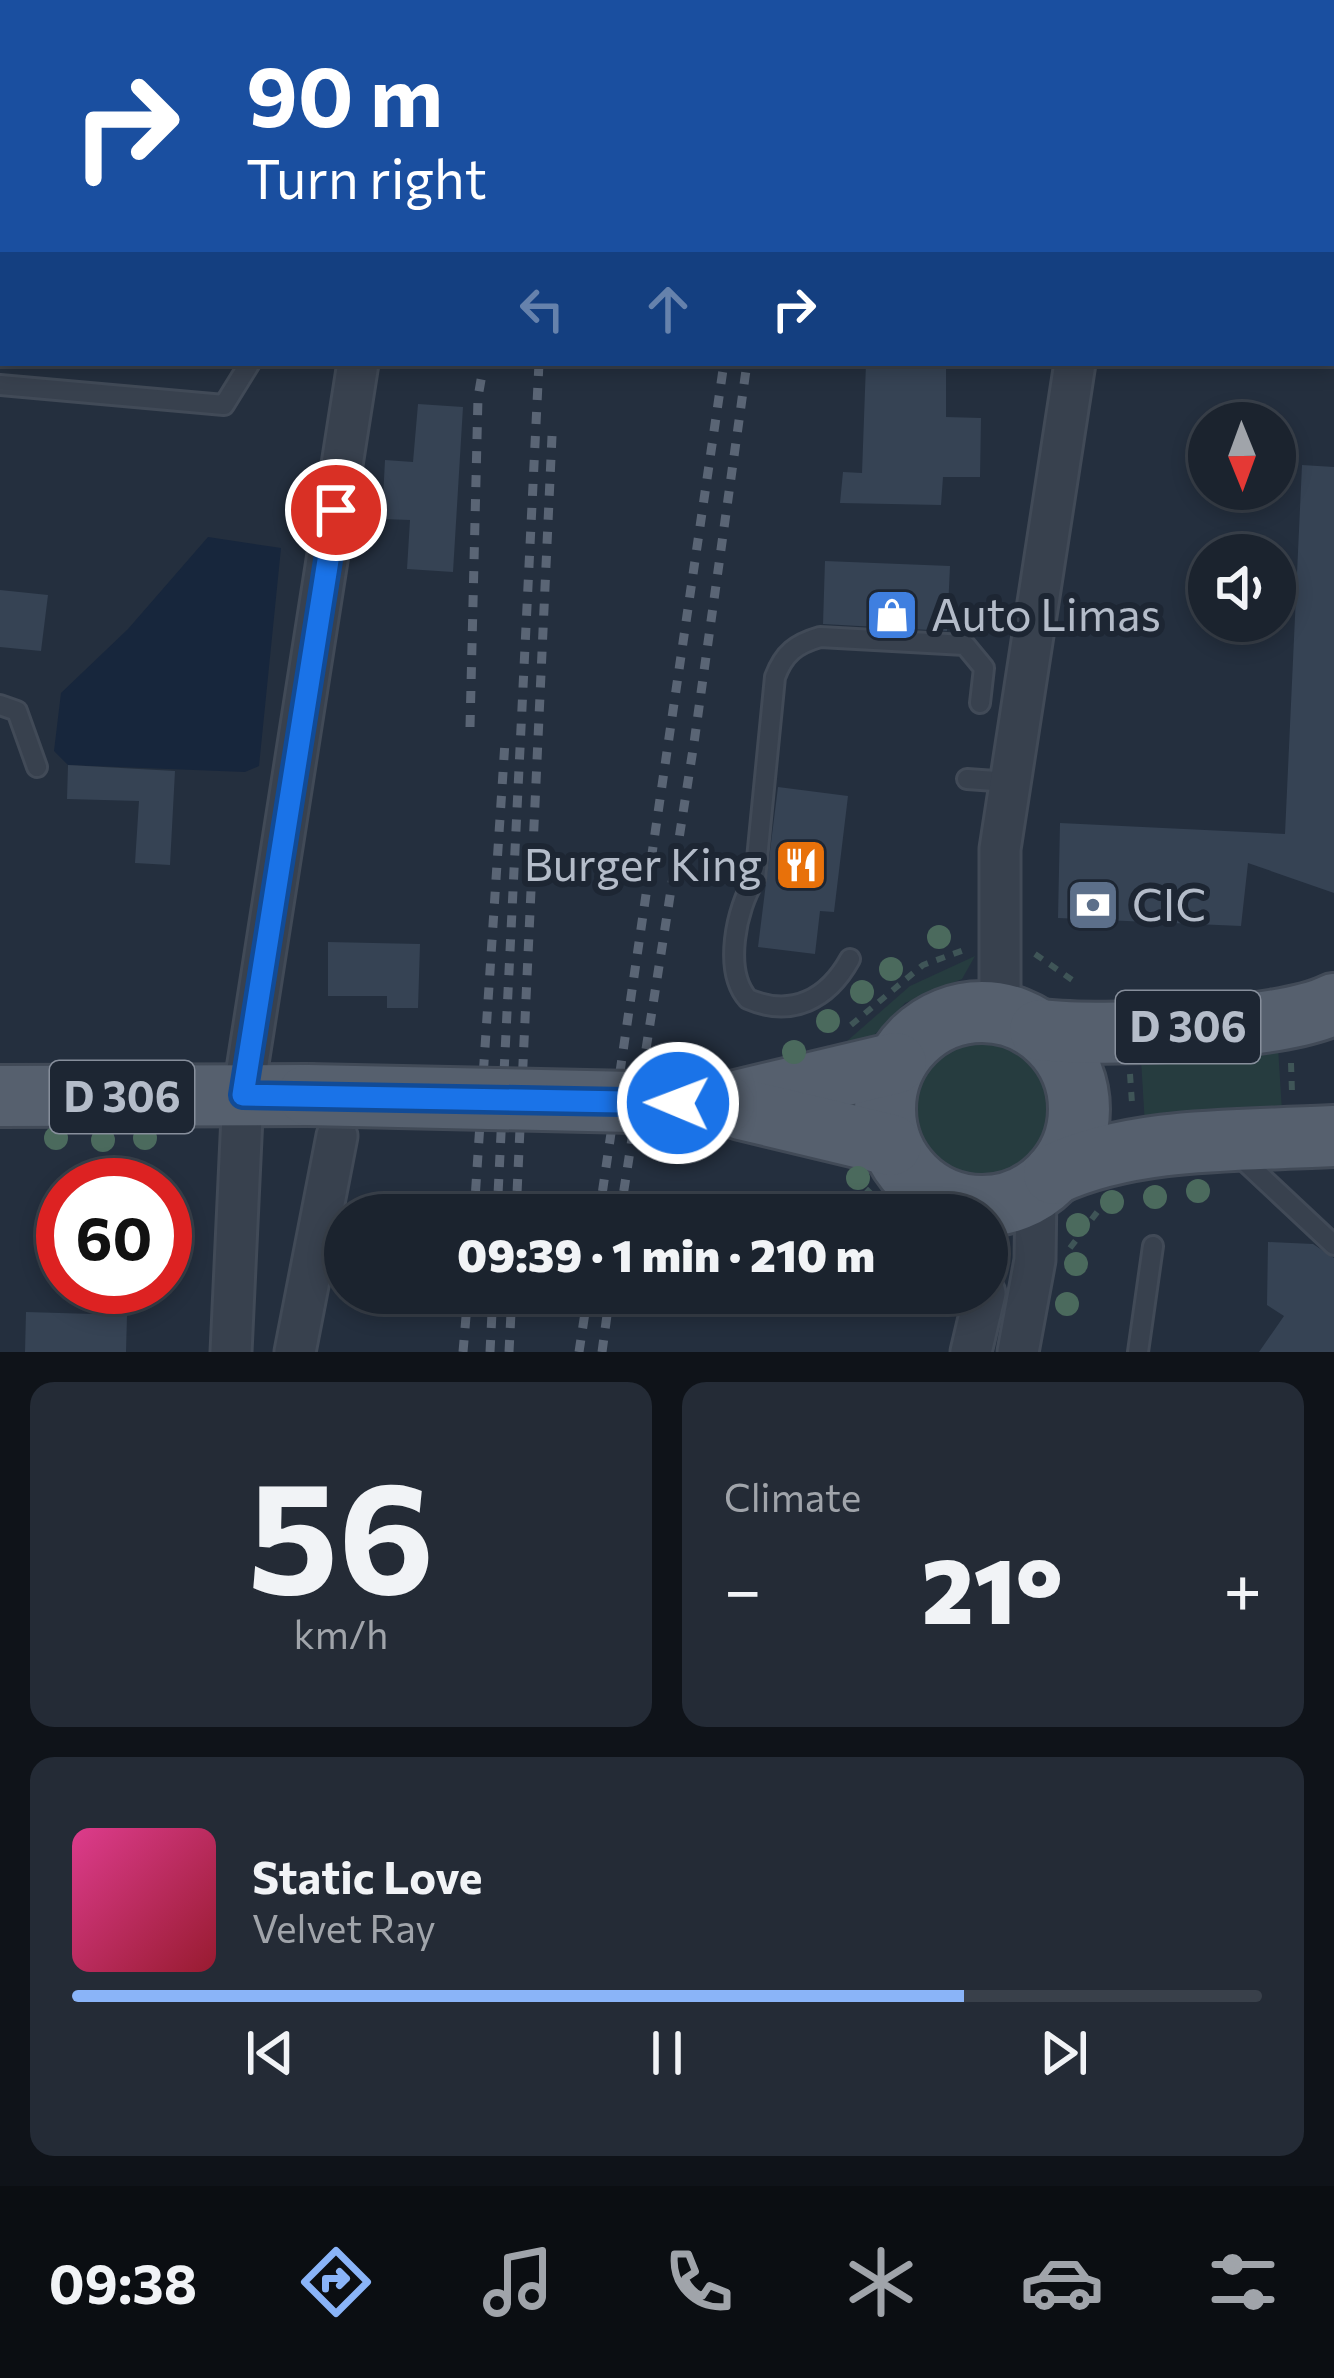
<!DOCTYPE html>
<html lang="en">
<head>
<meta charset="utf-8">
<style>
  body { margin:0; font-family:Commissioner,sans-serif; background:#242b36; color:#f1f3f6; height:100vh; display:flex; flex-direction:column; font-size:45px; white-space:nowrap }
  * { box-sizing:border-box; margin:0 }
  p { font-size:39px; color:#a0a4aa }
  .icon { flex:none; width:66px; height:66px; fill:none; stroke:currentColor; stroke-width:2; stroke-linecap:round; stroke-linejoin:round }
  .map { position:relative; height:1352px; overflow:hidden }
  .panel { display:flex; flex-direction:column; gap:30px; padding:30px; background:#0f1319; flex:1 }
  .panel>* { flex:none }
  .top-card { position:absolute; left:0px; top:0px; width:1335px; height:366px; box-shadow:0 6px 18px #0003,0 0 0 3px #39404a; background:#1a4fa0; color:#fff; overflow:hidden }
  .needle { width:78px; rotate:179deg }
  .tools { position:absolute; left:1188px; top:402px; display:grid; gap:24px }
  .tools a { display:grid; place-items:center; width:108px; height:108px; border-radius:50%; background:#1b232e; box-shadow:0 6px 18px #0003,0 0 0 3px #39404a; font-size:60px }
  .speed { position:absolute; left:36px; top:1158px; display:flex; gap:24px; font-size:60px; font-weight:700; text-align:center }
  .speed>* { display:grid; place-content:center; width:156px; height:156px; border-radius:50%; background:#1b232e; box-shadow:0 6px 18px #0003,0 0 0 3px #39404a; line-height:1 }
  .speed .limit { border:18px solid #d22; background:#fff; color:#111 }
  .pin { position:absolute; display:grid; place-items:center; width:102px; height:102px; color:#fff; margin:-51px; border:6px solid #fff; border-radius:50%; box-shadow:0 3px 12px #0007 }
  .me { position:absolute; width:132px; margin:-66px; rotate:271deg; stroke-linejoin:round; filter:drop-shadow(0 0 9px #0008) }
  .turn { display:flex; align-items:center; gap:42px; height:252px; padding:0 48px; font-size:54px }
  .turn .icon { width:156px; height:156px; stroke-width:2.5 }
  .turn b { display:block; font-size:84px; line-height:102px }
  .lanes { display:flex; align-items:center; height:114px; padding:0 48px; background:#0003; justify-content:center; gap:60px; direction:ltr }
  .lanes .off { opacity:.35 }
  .big { font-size:90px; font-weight:800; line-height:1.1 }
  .panel .tile { flex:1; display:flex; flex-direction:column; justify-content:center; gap:18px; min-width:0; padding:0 42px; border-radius:24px; background:#242b36 }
  .panel .dial { align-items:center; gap:0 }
  .dial b { font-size:156px; line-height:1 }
  .song { display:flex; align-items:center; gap:36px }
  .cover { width:144px; height:144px; border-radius:18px; background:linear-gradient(135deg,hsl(330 70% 55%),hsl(350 70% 35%)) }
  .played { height:12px; border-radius:6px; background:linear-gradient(90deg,#8ab4f8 75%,#39404a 75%) }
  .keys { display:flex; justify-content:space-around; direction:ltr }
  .heat { display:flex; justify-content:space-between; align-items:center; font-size:66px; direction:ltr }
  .panel .tiles { flex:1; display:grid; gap:30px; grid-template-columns:1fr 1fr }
  .tile:last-child { grid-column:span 2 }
  .trip { position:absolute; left:324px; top:1194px; width:684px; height:120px; border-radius:60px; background:#1b232e; box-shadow:0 6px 18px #0003,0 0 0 3px #39404a; font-weight:800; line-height:120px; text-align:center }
  .tab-bar { display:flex; height:192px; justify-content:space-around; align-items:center; background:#0b0e12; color:#a0a4aa }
  .tab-bar .icon { width:84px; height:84px }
  .tab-bar .current { color:#8ab4f8 }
  .tab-bar b { font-size:54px; color:#f1f3f6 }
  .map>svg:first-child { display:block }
</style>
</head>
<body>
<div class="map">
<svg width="1334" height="1352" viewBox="0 0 1334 1352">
  <rect width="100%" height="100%" fill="#242f3e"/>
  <g fill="#263c3f">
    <polygon points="975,956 962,979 905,1003 859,1051 830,1056 910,986"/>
    <circle cx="980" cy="1109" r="72"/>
    <polygon points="1278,1047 1282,1111 1145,1125 1141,1060"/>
  </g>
  <polygon fill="#17263c" points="208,537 281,548 259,766 245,772 68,765 54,751 61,693 128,629"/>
  <g fill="#364354">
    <polygon points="866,363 946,363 946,417 981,418 980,477 943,477 941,505 840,503 843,472 862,473"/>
    <polygon points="418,404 463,407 453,572 407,569 410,520 382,519 385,460 413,462"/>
    <polygon points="1302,465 1334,467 1334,893 1248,863 1241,926 1058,918 1060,823 1285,834"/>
    <polygon points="825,561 950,566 947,631 823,624"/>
    <polygon points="0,590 48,595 41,651 0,647"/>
    <polygon points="68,765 175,771 170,865 135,863 139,801 67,799"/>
    <polygon points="778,787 848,796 834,912 820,911 815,954 758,947"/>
    <polygon points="328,942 420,944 418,1008 387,1008 387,996 328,996"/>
    <polygon points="1268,1242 1313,1244 1334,1258 1334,1352 1259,1352 1284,1316 1267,1305"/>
    <polygon points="26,1312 127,1315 126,1352 25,1352"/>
  </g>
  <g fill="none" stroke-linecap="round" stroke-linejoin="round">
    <g stroke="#414a57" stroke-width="24">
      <g id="service">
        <polyline points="352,3 353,0"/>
        <polyline points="0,385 224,405 250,363"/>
        <polyline points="0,705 17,711 37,767"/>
        <polyline points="967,779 1010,782"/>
        <path d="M850,959C828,999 792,1018 748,999C723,971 736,908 755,879L775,677C784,653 796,644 820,637L965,645L984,668L980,703"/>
        <polyline points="1238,1155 1334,1245"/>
        <polyline points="1138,1352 1153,1246"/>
      </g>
    </g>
    <g stroke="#414a57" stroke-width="45">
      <g id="minor">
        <polyline points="410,3 410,0"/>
        <polyline points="1134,3 1134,0"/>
        <polyline points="1000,1011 1000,849 1075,363"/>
        <polyline points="935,1194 957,1215"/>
        <polyline points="231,1352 243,1095 358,363"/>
        <polyline points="295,1352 337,1136"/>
        <polyline points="971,1352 985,1293"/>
        <polyline points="1018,1352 1035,1260 1036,1190"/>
      </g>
    </g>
    <g stroke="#414a57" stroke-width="66">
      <g id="primary">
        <circle cx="982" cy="1109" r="97"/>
        <path d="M1040,1030C1103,1037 1280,1031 1334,1004"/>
        <polyline points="0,1096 308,1095"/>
        <polyline points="724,1104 896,1063"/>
        <polyline points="741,1109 891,1145"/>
        <path d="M1054,1174C1137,1136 1244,1141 1334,1136"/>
      </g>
    </g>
    <g stroke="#3f5557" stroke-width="6" stroke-dasharray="9 9" stroke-linecap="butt">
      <polyline points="1035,954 1078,984"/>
      <polyline points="851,1025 923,965 964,950"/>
      <polyline points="1291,1063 1292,1092"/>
      <polyline points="1130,1074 1132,1103"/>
      <polyline points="866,1189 894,1215"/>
      <polyline points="1070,1248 1101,1207"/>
    </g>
    <use href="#service" stroke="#38414e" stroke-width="18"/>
    <use href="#minor" stroke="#38414e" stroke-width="39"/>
    <use href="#primary" stroke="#56606e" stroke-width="60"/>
    <g stroke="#5a6575" stroke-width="9" stroke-dasharray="12 12" stroke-linecap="butt">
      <polyline points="495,0 496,3"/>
      <polyline points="560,3 560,0"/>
      <polyline points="779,3 780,0"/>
      <polyline points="470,727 478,397 484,363"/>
      <polyline points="474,1215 505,742"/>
      <polyline points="497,1215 539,363"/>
      <polyline points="516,1215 552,436"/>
      <polyline points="599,1215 724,363"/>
      <polyline points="620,1215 694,743 747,363"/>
      <polyline points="463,1352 468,1293"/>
      <polyline points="490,1352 493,1293"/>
      <polyline points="509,1352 512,1293"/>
      <polyline points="579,1352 588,1293"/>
      <polyline points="602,1352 610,1293"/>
    </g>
    <g stroke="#414a57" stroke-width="66" stroke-linecap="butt">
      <polyline id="primary-bridge" points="308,1095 724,1104"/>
    </g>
    <use href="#primary-bridge" stroke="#56606e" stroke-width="60"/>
  </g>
  <g fill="#4b6a5d">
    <circle cx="939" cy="937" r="12"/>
    <circle cx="891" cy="969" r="12"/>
    <circle cx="862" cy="992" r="12"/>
    <circle cx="828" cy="1021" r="12"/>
    <circle cx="794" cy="1052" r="12"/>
    <circle cx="56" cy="1138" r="12"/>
    <circle cx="145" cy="1138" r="12"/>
    <circle cx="103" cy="1140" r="12"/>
    <circle cx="858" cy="1178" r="12"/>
    <circle cx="1198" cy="1191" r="12"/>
    <circle cx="1155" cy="1197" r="12"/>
    <circle cx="1112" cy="1202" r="12"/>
    <circle cx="1078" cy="1225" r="12"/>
    <circle cx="1076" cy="1264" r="12"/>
    <circle cx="1067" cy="1304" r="12"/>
  </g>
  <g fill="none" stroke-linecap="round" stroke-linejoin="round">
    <g stroke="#114b97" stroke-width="30">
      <polyline id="route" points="336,510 243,1095 678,1103"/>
    </g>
    <use href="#route" stroke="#1a73e8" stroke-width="21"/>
  </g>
  <defs>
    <g id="shop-square" transform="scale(2.7)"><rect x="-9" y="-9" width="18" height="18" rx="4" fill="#3f7fe0" stroke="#1d2633"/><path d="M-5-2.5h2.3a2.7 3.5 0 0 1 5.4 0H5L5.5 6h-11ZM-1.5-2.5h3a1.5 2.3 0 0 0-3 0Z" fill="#fff"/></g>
    <g id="restaurant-square" transform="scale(2.7)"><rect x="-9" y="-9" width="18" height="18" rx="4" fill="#e8710a" stroke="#1d2633"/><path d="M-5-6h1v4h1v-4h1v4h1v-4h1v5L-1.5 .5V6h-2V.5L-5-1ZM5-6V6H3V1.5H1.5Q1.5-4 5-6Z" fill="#fff"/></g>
    <g id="bank-square" transform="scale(2.7)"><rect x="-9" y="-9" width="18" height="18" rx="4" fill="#5c6f8a" stroke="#1d2633"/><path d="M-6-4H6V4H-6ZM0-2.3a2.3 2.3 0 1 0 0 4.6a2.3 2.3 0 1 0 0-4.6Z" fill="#fff"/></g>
  </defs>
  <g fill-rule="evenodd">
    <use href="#shop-square" x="892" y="615"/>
    <use href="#restaurant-square" x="801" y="865"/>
    <use href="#bank-square" x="1093" y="905"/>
  </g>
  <g text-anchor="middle" stroke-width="12" stroke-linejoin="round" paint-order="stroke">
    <g fill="#1d2633" stroke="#878f9c" stroke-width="3">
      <rect x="1116" y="991" width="144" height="72" rx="9"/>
      <rect x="50" y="1061" width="144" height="72" rx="9"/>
    </g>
    <g font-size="42" font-weight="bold" fill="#b4bcc9">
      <text x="1188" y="1042">D 306</text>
      <text x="122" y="1112">D 306</text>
    </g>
    <g font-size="45" fill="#b4bcc9" stroke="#1d2633" text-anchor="start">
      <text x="931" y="631">Auto Limas</text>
      <text x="762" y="881" text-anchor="end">Burger King</text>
      <text x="1132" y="921">CIC</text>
    </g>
  </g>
</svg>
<div class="tools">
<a><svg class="needle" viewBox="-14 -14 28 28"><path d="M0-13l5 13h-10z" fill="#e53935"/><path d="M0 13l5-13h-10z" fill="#a0a4aa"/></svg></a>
<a><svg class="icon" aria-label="sound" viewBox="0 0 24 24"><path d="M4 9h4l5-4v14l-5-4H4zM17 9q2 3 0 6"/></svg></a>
</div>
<div class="speed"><div class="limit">60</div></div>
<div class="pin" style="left:336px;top:510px;background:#d93025"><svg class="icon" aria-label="arrive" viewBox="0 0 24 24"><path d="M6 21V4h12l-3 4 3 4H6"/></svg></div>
<svg class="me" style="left:678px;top:1103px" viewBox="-20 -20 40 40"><circle r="17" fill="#1a73e8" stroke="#fff" stroke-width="3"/><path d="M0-11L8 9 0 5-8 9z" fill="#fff"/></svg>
<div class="trip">09:39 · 1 min · 210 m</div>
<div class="top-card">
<div class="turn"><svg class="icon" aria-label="right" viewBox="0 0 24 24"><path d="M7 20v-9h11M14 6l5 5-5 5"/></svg><div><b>90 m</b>Turn right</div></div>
<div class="lanes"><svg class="icon off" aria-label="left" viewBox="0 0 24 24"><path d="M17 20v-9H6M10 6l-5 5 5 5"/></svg><svg class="icon off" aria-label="ahead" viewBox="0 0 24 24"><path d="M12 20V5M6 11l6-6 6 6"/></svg><svg class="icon" aria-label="right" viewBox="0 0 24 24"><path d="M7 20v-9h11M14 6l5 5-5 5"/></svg></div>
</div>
</div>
<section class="panel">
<div class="tiles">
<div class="tile dial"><b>56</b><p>km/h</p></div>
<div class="tile"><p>Climate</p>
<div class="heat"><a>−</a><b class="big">21°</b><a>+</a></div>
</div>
<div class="tile">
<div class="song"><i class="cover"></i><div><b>Static Love</b><p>Velvet Ray</p></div></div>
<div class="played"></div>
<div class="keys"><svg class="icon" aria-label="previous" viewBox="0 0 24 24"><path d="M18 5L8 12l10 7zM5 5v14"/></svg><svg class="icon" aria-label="pause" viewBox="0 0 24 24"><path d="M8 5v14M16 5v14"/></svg><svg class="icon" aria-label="next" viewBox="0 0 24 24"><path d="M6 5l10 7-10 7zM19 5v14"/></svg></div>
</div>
</div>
</section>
<nav class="tab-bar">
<b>09:38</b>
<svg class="icon current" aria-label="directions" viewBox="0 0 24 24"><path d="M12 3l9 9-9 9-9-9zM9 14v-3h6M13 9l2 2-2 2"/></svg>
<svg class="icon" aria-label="music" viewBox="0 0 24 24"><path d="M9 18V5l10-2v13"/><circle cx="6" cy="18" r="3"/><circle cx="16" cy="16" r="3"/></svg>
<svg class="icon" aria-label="phone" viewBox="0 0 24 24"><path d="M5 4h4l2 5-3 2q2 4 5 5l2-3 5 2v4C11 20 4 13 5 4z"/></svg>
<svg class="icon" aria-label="climate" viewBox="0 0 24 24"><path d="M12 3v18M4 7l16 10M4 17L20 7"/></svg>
<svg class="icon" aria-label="car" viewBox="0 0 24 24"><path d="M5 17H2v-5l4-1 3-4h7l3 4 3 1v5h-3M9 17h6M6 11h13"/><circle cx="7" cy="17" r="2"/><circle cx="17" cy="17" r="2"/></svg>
<svg class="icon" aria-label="filters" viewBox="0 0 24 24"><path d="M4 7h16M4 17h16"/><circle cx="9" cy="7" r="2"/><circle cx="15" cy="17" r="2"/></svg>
</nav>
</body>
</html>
